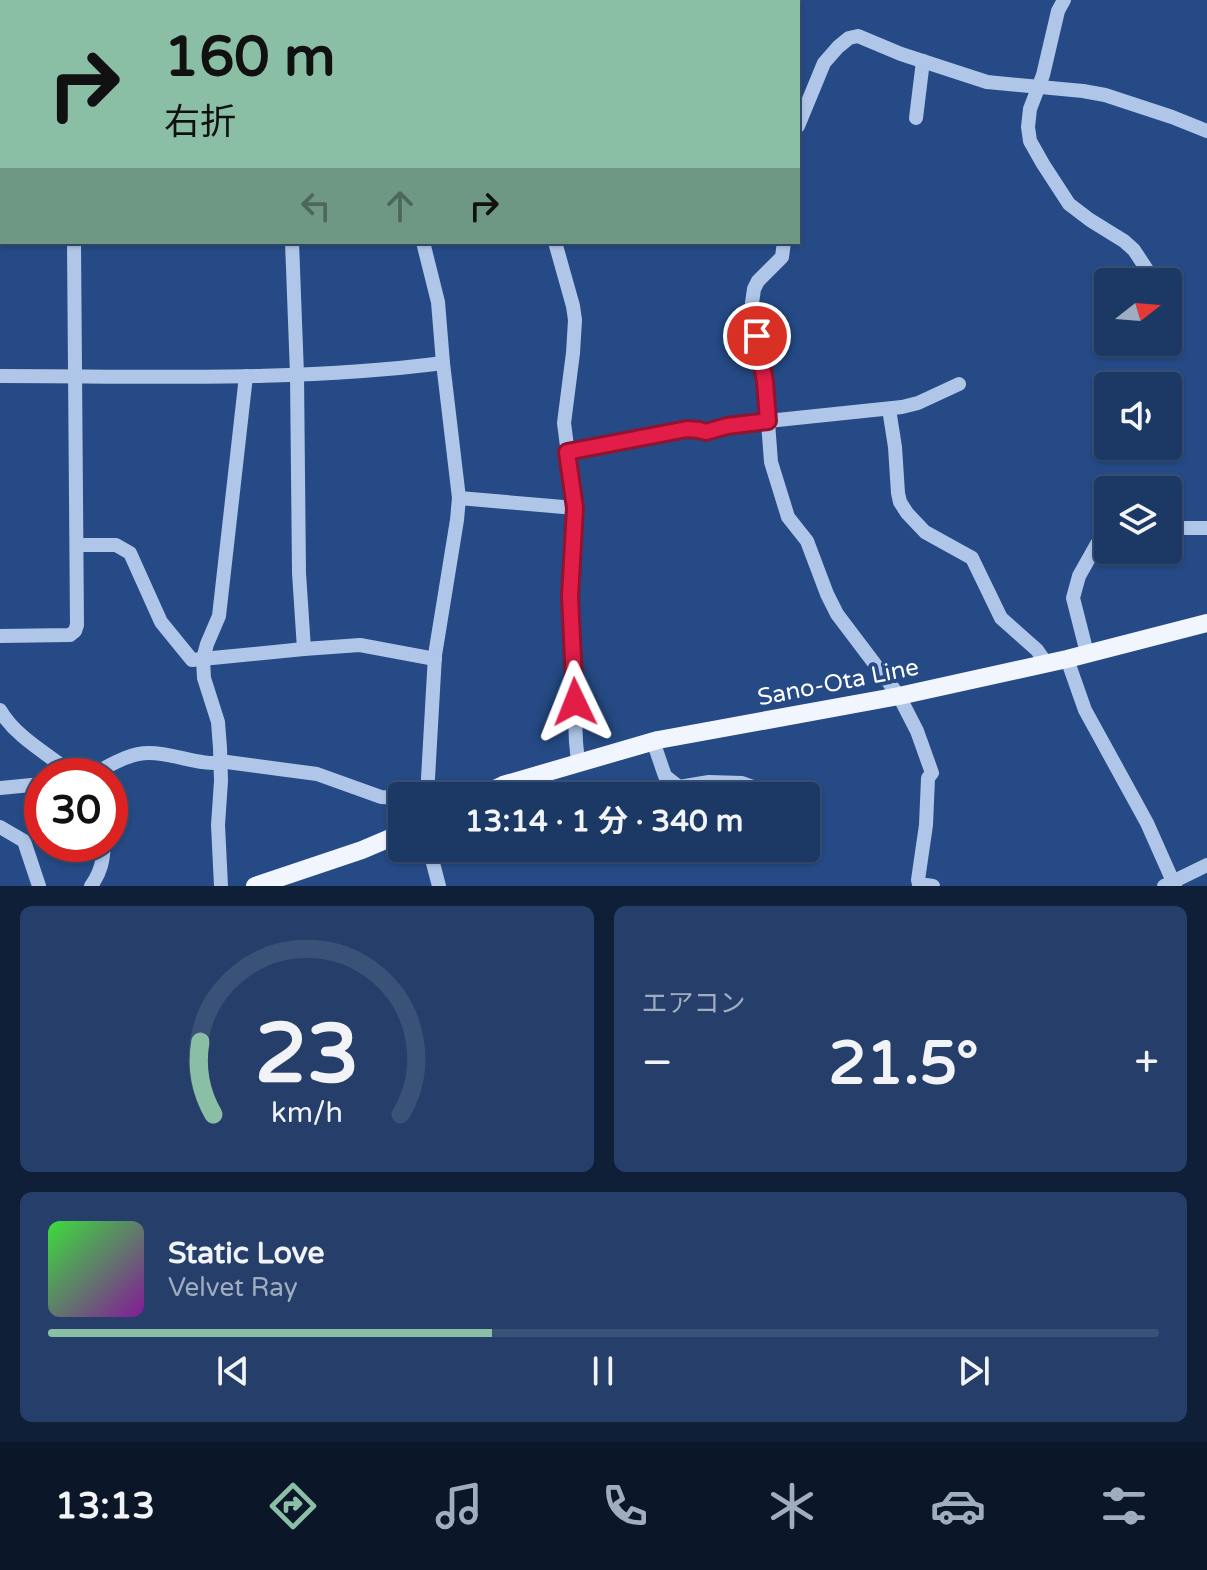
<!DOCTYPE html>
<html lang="ja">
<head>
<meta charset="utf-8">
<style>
  body { margin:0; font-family:"Varela Round","Noto Sans JP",sans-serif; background:#253f6a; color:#f1f3f6; height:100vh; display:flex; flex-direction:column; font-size:30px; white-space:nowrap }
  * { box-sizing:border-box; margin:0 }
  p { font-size:26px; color:#a0acbf }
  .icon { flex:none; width:44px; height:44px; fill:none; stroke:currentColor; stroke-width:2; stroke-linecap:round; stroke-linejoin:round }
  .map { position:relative; height:886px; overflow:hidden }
  .details { display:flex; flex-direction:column; gap:20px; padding:20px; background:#0f1f37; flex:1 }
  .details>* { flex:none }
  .top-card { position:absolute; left:0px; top:0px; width:800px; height:244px; box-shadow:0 2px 6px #0004,0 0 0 2px #3a5278; background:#8abfa5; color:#111; overflow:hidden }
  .needle { width:52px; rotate:73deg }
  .fabs { position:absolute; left:1094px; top:268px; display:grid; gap:16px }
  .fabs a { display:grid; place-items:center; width:88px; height:88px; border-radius:8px; background:#1c3864; box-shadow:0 2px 6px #0004,0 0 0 2px #3a5278; font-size:40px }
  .speed { position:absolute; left:24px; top:758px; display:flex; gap:16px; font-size:40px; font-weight:700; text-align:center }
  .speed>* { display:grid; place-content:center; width:104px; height:104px; border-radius:50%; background:#1c3864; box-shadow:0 2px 6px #0004,0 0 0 2px #3a5278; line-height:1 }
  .speed .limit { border:12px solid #d22; background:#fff; color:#111 }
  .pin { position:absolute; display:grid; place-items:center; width:68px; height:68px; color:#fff; margin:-34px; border:4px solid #fff; border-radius:50%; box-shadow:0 2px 8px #0007 }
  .me { position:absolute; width:88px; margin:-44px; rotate:358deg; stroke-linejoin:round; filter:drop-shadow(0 0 6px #0008) }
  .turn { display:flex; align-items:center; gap:28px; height:168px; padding:0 32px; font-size:36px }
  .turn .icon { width:104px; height:104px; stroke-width:2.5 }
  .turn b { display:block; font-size:56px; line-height:68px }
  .lanes { display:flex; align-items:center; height:76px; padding:0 32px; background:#0003; justify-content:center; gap:40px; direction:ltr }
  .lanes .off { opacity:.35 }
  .big { font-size:60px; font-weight:700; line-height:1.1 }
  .details .widget { flex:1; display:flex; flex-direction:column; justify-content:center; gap:12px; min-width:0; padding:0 28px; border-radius:12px; background:#253f6a }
  .details .dial { align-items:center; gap:0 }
  .dial svg { height:208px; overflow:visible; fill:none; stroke:#3a5278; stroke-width:7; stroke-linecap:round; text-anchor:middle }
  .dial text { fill:#f1f3f6; stroke:none }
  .song { display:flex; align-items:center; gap:24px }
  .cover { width:96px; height:96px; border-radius:12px; background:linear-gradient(135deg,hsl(120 70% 55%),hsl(290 70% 35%)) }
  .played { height:8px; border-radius:4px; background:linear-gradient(90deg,#8abfa5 40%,#3a5278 40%) }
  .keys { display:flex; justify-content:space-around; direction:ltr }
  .heat { display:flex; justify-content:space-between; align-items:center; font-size:44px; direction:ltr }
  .details .tiles { flex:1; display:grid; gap:20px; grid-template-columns:1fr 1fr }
  .widget:last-child { grid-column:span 2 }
  .trip { position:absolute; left:388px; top:782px; width:432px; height:80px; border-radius:8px; background:#1c3864; box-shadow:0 2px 6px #0004,0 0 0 2px #3a5278; font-weight:700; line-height:80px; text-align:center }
  .menu { display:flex; height:128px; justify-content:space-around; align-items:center; background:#0b1628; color:#a0acbf }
  .menu .icon { width:56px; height:56px }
  .menu .current { color:#8abfa5 }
  .menu b { font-size:36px; color:#f1f3f6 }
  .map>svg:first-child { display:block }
</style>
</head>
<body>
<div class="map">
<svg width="1207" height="886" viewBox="0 0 1207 886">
  <rect width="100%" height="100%" fill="#254a85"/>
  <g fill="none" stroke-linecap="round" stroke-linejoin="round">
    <g stroke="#afc6e8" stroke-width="14">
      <polyline points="398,0 398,2"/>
      <polyline points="565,0 565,2"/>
      <polyline points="1064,0 1058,11 1043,75 1030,109 1028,127 1030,141 1043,164 1069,204 1090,220 1124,241 1134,250 1155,282"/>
      <polyline points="0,2 168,0"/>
      <polyline points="916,118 923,61"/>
      <polyline points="798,126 824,63 838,47 849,38 858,36 901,54 987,82 1083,91 1105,95 1172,117 1207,131"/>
      <polyline points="0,187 2,187"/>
      <polyline points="292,242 297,374 299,573 304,649"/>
      <polyline points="423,242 438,302 443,363 459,498 457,520 435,655 427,796"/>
      <polyline points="555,242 573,306 575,320 573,353 564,423 575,508 570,596 576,742 578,762"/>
      <polyline points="784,242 782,257 758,281 754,289 752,303 765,382 771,462 788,517 807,541 827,594 837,614 899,696 917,731 932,773 928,778 926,825 918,880 919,884 933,886"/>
      <path d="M0,376C147,376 297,382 443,363"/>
      <polyline points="889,409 895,447 898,493 900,502 907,513 925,532 972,558 1001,618 1037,650 1046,663"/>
      <polyline points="567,452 687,429 699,430 706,432 727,426 768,421 902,407 918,403 959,384"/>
      <polyline points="459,498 575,508"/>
      <polyline points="1168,528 1207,528"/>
      <polyline points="77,545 116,545 130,553 161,622 192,660 304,649 360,645 435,659"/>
      <polyline points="0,636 70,635 75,631 77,625 74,242"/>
      <polyline points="1087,653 1073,598 1079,576 1097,544 1108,536"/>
      <polyline points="1067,659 1085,710 1147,823 1175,886"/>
      <path d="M0,710C16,738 50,755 75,776"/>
      <polyline points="653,741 665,776 679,787 709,782 742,783 778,796"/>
      <path d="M89,776C108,767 127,753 149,753C176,753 200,767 227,762L317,774L381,797L402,798"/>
      <polyline points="0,788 42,784"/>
      <polyline points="0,827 24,841 39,886"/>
      <polyline points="429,848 439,886"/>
      <path d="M91,886C101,872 103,861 104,844"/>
      <polyline points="221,886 218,825 221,781 220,748 218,722 204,678 203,659 207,644 219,616 246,376"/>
      <polyline points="1164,886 1207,865"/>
    </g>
    <g stroke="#f1f5fe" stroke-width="18">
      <polyline points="480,796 503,785 658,740 899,696 1067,659 1207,623"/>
      <polyline points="255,886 362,850 402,833"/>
    </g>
  </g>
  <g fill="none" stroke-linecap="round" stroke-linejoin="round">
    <g stroke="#92132f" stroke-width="20">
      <polyline id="route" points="575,702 570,596 575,508 567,452 687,429 699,430 706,432 727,426 768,421 765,382 757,336"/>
    </g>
    <use href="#route" stroke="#e11d48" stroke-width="14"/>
  </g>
  <g text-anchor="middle" stroke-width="8" stroke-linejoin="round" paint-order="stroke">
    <g font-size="24" fill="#fff" stroke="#254a85">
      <text transform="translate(838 682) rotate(-11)" y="8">Sano-Ota Line</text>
    </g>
  </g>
</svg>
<div class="fabs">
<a><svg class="needle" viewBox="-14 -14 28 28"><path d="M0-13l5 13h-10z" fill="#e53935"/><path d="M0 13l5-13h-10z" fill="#a0acbf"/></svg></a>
<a><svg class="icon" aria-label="sound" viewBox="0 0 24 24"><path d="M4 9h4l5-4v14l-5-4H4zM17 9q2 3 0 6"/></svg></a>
<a><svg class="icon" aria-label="layers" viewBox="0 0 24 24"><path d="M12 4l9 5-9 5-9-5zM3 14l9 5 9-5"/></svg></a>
</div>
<div class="speed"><div class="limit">30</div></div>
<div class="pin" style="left:757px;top:336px;background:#d93025"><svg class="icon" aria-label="arrive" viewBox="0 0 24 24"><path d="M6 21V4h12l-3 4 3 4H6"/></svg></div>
<svg class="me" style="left:575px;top:702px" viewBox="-20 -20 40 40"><path d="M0-17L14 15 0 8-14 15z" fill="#e11d48" stroke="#fff" stroke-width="4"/></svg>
<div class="trip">13:14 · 1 分 · 340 m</div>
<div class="top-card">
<div class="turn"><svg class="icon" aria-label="right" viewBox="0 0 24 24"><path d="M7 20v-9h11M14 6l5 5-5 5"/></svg><div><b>160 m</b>右折</div></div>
<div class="lanes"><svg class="icon off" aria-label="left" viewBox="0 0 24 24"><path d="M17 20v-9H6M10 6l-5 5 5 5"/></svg><svg class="icon off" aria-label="ahead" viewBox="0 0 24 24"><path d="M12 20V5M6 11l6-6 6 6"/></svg><svg class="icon" aria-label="right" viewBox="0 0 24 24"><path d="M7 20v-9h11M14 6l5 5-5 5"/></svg></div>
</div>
</div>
<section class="details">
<div class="tiles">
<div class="widget dial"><svg viewBox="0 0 100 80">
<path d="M14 69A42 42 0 1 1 86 69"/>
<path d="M14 69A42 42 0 0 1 9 41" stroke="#8abfa5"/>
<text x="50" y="56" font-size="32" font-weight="700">23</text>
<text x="50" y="72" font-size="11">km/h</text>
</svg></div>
<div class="widget"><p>エアコン</p>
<div class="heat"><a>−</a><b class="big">21.5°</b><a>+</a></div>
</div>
<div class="widget">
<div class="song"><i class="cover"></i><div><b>Static Love</b><p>Velvet Ray</p></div></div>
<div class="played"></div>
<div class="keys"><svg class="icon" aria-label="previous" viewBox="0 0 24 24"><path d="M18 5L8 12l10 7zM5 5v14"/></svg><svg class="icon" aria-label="pause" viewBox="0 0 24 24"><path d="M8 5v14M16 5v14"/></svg><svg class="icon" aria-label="next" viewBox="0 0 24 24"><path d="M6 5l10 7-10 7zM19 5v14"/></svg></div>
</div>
</div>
</section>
<nav class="menu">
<b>13:13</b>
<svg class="icon current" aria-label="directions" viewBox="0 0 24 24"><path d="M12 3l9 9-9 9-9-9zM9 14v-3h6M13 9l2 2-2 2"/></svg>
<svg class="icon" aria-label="music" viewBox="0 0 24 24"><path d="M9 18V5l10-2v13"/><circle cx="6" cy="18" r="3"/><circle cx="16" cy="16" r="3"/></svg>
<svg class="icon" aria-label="phone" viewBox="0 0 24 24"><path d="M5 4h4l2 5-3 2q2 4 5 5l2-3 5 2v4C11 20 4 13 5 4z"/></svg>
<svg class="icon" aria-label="climate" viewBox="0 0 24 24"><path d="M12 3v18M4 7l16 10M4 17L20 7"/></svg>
<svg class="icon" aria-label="car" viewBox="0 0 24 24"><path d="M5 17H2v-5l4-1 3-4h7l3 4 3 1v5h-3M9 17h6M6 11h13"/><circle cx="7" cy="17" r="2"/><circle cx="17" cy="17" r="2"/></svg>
<svg class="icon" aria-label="filters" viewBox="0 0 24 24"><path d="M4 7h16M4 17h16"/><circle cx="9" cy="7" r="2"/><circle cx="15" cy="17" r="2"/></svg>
</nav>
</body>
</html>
